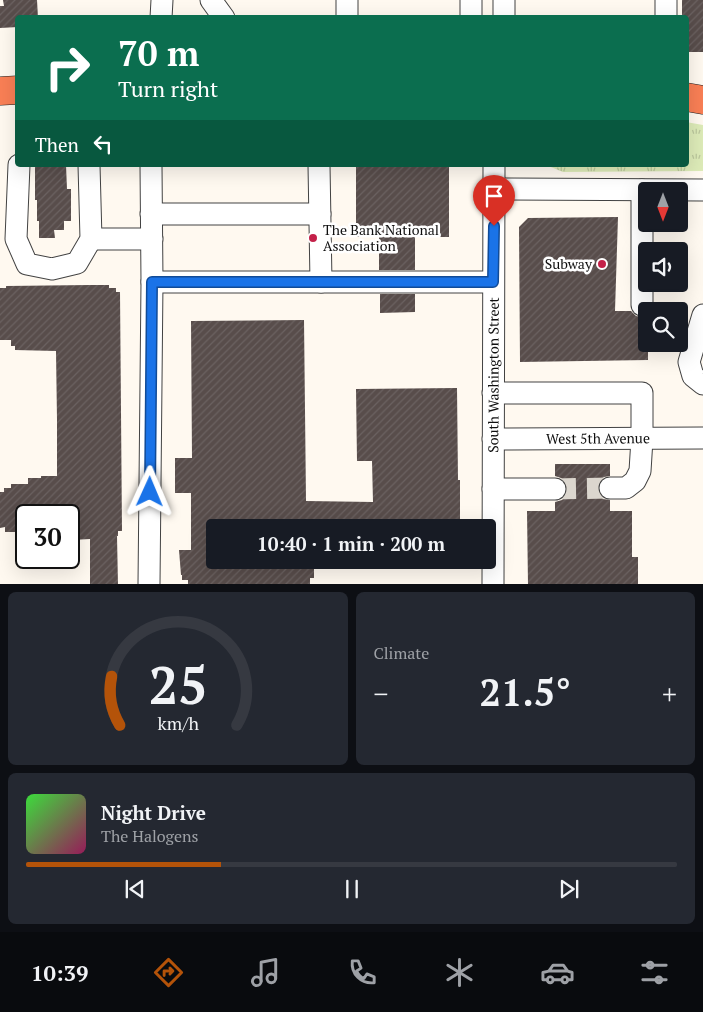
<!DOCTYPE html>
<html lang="en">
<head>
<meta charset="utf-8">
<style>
  body { margin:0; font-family:"PT Serif",serif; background:#242831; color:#f1f3f6; height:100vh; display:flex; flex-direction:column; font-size:19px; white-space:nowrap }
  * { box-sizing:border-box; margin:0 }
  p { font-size:16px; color:#9ea1a6 }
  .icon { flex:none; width:28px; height:28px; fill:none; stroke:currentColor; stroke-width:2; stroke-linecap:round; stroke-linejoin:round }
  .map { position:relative; height:584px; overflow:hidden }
  .sheet { display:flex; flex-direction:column; gap:8px; padding:8px; background:#0d0f14; flex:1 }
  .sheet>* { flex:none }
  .banner { position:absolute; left:15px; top:15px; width:674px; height:152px; border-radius:5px; box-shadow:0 5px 20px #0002; background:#0b6e4f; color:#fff; overflow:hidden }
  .needle { width:32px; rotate:180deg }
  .controls { position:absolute; left:638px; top:182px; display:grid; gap:10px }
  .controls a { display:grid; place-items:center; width:50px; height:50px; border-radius:5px; background:#171b24; box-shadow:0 5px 20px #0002; font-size:25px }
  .speed { position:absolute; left:15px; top:504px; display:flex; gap:10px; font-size:25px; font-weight:700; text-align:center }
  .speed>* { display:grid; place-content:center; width:65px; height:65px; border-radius:50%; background:#171b24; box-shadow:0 5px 20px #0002; line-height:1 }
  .speed .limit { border:2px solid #111; border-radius:8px; background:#fff; color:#111 }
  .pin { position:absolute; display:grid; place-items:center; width:42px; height:42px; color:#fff; margin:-51px -21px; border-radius:50% 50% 50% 0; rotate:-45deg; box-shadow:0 0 5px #0007 }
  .pin .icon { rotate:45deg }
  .me { position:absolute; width:55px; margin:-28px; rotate:1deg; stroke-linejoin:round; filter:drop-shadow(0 0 4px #0008) }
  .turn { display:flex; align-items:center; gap:18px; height:105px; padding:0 20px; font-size:22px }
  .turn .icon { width:65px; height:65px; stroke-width:2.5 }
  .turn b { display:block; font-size:35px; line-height:42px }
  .then { display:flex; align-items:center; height:48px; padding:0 20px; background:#0003; gap:10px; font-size:19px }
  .big { font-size:38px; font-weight:800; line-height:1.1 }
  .sheet .widget { flex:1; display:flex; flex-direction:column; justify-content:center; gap:8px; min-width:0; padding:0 18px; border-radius:8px; background:#242831 }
  .sheet .dial { align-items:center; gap:0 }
  .dial svg { height:130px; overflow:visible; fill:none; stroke:#363941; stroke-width:7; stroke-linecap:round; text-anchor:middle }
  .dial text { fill:#f1f3f6; stroke:none }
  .song { display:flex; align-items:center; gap:15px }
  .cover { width:60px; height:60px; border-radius:8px; background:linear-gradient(135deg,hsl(120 70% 55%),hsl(330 70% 35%)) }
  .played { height:5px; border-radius:2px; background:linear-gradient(90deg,#b45309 30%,#363941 30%) }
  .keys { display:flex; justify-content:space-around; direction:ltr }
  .heat { display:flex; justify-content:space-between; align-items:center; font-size:28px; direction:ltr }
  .sheet .tiles { flex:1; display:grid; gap:8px; grid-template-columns:1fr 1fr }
  .widget:last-child { grid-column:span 2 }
  .trip { position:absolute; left:206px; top:519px; width:290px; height:50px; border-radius:5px; background:#171b24; box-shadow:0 5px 20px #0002; font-weight:800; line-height:50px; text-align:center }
  .tabs { display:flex; height:80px; justify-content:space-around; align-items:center; background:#090b0e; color:#9ea1a6 }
  .tabs .icon { width:35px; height:35px }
  .tabs .on { color:#b45309 }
  .tabs b { font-size:22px; color:#f1f3f6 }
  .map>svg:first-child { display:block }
</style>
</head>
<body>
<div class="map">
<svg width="703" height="585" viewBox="0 0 703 585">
  <defs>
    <pattern id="grass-tufts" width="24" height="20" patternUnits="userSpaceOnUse" patternTransform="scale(1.25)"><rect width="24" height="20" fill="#ddebb8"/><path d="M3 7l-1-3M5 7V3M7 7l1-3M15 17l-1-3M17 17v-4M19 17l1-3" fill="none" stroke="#bcc89d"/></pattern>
    <pattern id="building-hatch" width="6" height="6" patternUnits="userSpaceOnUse" patternTransform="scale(1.25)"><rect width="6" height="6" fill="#584d4b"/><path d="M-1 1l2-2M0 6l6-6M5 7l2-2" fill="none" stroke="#6b6261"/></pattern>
  </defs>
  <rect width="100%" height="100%" fill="#fff9f0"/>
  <polygon fill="url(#grass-tufts)" points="686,122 703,125 703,171 563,172 546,165 686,165"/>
  <g fill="url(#building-hatch)">
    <polygon points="3,0 37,0 38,18 18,18 18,27 0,28 0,6 4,6"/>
    <polygon points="682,0 703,0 703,52 686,52 686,18 682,18"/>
    <polygon points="35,165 66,165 67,189 71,189 71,221 64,221 64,230 54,230 55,238 39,238 39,221 37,221 37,200 35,200"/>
    <polygon points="356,165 449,165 449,237 415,237 415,270 379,270 379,237 356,237"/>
    <polygon points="618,217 615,311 631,311 636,316 642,317 646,316 646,344 648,344 648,360 520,362 519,227 528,218"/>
    <polygon points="90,285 109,285 109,288 116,288 116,292 120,292 122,531 118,531 118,536 117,536 118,585 90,585 90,539 72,540 72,538 69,538 69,515 26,515 26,532 5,532 5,527 0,528 0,492 4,492 4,488 11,488 11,484 28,484 28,478 41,478 41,476 57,476 57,420 56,351 15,350 15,346 11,346 11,340 0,340 0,288 6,288 6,286"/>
    <polygon points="380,294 415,294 415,312 380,313"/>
    <polygon points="304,320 306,501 373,502 372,461 357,461 356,389 457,388 458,480 460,480 460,528 215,528 215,560 314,560 314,578 310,578 310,585 188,585 188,580 182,580 182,575 181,575 179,550 191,550 191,493 175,493 175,458 192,458 191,321"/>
    <polygon points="555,464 610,464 610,476 604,477 599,481 598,488 599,494 603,499 610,500 610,511 632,511 632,557 638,557 638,585 528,585 527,511 555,511 555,502 562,500 566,495 567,489 566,482 561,478 555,476"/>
  </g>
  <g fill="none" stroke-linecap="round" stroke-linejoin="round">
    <polyline stroke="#dbd6ce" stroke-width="21" stroke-dasharray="21 11" stroke-linecap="butt" points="555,489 610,488"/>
    <g stroke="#424242" stroke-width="23">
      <g id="minor">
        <polyline points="211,0 224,18"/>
        <polyline points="347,0 347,18"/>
        <polyline points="471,0 471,18"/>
        <polyline points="504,0 504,18"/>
        <polyline points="666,0 666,18"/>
        <polyline points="161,18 162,0"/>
        <polyline points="19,165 16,239 27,264 52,269 77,263 91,239 89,165"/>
        <polyline points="319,165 321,282"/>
        <polyline points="494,189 703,190"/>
        <polyline points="151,214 320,214"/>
        <polyline points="91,239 152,239"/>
        <polyline points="152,282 493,282"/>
        <polyline points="642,305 642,190"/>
        <polyline points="703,315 689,362 693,376 703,384"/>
        <polyline points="493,393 642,393 642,439 640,471 635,481 626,488 610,488"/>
        <path id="s1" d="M493,439L703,438"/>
        <polyline points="493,489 555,489"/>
        <polyline points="149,585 152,282 151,165"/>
        <path id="s2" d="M493,585L494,165"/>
      </g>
    </g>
    <g stroke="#202020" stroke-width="29">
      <g id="highway">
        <polyline points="0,91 18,90"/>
        <polyline points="686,97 703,100"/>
      </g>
    </g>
    <use href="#minor" stroke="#fff" stroke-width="21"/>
    <use href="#highway" stroke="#f97f55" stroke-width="28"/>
  </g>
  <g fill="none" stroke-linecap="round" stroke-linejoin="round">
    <g stroke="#114b97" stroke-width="12">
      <polyline id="route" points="150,492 152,282 493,282 494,226"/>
    </g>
    <use href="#route" stroke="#1a73e8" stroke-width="9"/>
  </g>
  <g fill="#c42149" stroke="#fff" stroke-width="2">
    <circle cx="313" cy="238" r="5"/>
    <circle cx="602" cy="264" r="5"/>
  </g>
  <g text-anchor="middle" stroke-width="5" stroke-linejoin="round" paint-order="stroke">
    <g font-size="14" fill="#0f0f0f" stroke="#fff" text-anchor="start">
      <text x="323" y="235">The Bank National<tspan x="323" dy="16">Association</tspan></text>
      <text x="592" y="269" text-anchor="end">Subway</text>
    </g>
    <g font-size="14" fill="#0f0f0f" stroke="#fff">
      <text dy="5" stroke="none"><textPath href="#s2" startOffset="210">South Washington Street</textPath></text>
      <text dy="5" stroke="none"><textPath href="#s1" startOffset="105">West 5th Avenue</textPath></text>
    </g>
  </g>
</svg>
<div class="controls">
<a><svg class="needle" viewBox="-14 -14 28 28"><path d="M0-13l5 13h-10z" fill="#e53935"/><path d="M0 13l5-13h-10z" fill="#9ea1a6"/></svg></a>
<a><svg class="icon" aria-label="sound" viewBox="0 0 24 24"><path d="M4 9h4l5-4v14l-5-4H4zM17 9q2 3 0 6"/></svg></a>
<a><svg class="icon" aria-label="search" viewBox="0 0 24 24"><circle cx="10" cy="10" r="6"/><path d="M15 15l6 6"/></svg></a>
</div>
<div class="speed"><div class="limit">30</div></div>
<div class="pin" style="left:494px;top:226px;background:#d93025"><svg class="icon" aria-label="arrive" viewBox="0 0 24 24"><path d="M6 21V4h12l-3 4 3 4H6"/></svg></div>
<svg class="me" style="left:150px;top:492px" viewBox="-20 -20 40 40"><path d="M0-17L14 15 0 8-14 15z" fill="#1a73e8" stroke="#fff" stroke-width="4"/></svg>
<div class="trip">10:40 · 1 min · 200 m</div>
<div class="banner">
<div class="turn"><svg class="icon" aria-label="right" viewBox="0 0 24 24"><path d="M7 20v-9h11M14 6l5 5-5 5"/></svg><div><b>70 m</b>Turn right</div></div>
<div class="then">Then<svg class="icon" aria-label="left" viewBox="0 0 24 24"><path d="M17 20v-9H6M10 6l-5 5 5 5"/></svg></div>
</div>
</div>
<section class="sheet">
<div class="tiles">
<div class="widget dial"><svg viewBox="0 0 100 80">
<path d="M14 69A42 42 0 1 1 86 69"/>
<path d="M14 69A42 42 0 0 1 9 39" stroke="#b45309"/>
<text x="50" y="56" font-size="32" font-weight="700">25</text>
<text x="50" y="72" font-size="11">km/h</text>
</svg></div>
<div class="widget"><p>Climate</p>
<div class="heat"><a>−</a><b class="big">21.5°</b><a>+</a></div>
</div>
<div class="widget">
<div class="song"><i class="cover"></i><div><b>Night Drive</b><p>The Halogens</p></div></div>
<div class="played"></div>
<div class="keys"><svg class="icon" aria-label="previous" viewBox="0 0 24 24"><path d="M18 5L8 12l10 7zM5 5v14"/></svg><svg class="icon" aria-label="pause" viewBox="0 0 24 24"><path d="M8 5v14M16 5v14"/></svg><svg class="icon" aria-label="next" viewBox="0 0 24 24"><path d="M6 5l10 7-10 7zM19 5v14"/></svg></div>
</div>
</div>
</section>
<nav class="tabs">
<b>10:39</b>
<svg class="icon on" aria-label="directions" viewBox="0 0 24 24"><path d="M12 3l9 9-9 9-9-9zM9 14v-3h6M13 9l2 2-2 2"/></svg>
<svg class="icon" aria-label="music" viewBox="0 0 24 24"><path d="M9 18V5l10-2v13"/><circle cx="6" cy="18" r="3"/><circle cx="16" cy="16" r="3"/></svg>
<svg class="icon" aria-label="phone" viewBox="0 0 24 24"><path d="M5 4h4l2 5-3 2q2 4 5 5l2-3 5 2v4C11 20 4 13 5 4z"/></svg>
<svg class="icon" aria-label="climate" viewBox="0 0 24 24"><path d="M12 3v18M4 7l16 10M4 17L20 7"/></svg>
<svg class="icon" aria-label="car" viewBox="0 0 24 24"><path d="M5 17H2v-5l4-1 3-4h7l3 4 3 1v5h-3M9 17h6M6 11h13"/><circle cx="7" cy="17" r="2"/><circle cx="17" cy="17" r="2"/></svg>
<svg class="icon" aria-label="filters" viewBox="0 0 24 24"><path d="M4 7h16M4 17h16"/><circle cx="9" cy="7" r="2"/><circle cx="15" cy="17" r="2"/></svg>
</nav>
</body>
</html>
